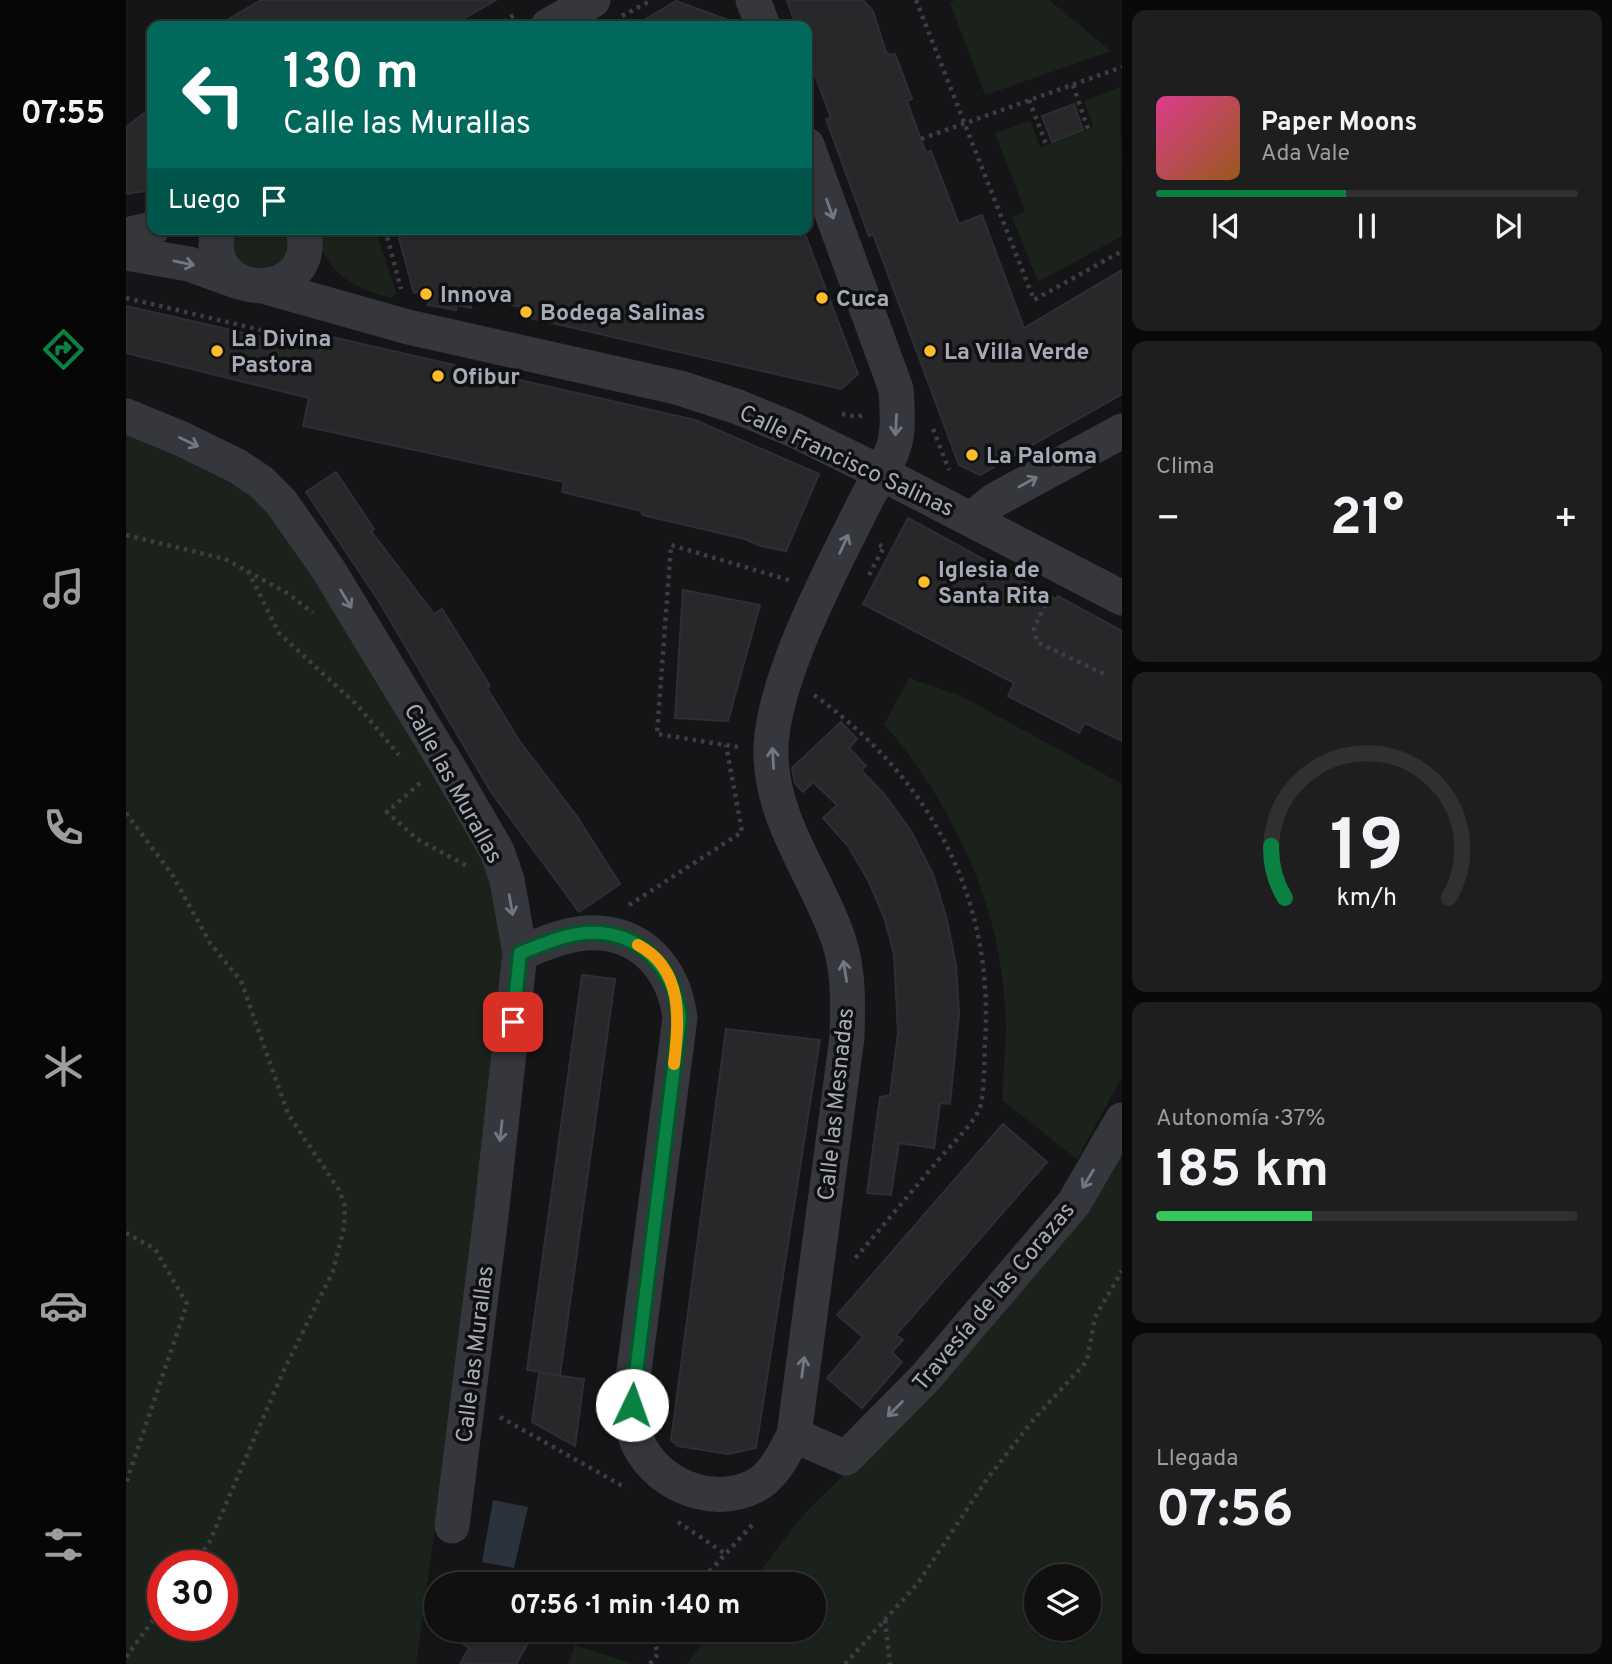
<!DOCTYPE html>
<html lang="es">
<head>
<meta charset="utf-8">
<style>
  body { margin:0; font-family:Overpass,sans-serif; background:#1e1e1f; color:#f1f3f6; height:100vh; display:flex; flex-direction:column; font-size:26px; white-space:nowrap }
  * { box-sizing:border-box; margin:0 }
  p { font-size:23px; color:#9c9d9f }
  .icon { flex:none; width:38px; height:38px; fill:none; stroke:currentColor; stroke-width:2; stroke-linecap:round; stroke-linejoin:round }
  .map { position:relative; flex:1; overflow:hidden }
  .details { display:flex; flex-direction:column; gap:10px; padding:10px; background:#090909; width:490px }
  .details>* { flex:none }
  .guide { position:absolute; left:21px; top:21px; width:665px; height:214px; border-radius:14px; box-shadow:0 2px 5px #0004,0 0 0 2px #303031; background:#00695c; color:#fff; overflow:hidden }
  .tools { position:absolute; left:898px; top:1564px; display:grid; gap:14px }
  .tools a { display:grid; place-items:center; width:77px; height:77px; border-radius:50%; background:#101011; box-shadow:0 2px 5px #0004,0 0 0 2px #303031; font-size:35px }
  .speed { position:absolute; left:21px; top:1550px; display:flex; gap:14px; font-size:35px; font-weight:700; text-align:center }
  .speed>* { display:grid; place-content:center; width:91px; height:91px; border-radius:50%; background:#101011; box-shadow:0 2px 5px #0004,0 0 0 2px #303031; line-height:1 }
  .speed .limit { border:10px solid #d22; background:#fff; color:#111 }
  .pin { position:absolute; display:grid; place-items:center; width:60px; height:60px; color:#fff; margin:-30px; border-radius:14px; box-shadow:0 4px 10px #0006 }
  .me { position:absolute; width:77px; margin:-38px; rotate:3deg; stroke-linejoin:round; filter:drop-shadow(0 0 5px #0008) }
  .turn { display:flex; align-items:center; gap:24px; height:147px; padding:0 21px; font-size:32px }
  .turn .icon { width:91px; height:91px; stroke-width:2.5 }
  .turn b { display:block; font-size:49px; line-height:60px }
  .then { display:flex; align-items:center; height:66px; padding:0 21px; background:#0003; gap:14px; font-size:26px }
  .big { font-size:52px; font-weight:700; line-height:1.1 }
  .details .widget { flex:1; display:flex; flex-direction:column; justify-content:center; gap:10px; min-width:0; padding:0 24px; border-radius:14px; background:#1e1e1f }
  .details .dial { align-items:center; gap:0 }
  .dial svg { height:182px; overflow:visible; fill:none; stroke:#303031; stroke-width:7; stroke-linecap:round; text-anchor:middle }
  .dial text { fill:#f1f3f6; stroke:none }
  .song { display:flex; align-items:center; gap:21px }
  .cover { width:84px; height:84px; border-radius:10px; background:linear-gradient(135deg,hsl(330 70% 55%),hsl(30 70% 35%)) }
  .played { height:7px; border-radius:4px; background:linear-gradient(90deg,#0b8043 45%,#303031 45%) }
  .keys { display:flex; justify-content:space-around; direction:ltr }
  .heat { display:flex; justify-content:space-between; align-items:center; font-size:38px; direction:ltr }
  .charge { height:10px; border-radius:5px; background:linear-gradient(90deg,#34c759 37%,#303031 0) }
  .trip { position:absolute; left:298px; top:1572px; width:402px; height:70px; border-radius:35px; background:#101011; box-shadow:0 2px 5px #0004,0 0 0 2px #303031; font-weight:700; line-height:70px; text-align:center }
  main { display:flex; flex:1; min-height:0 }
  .tab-bar { display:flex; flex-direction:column; width:126px; justify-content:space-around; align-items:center; background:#060607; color:#9c9d9f }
  .tab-bar .icon { width:49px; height:49px }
  .tab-bar .current { color:#0b8043 }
  .tab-bar b { font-size:32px; color:#f1f3f6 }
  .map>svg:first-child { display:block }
</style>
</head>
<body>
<main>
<nav class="tab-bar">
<b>07:55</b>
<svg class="icon current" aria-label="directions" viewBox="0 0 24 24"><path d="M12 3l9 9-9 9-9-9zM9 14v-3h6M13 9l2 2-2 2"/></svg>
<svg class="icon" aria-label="music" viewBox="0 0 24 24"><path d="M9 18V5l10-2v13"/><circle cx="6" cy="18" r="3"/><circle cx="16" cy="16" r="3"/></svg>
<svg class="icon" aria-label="phone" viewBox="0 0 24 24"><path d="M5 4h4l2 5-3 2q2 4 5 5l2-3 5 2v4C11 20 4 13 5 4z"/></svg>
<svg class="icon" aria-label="climate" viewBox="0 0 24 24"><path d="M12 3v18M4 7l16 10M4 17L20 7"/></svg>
<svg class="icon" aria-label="car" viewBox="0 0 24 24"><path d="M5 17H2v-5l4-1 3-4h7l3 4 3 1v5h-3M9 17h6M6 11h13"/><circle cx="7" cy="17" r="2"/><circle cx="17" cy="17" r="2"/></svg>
<svg class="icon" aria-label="filters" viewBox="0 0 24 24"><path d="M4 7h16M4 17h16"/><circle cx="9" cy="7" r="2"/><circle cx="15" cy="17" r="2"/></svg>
</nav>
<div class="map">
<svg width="996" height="1664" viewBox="0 0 996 1664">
  <rect width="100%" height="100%" fill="#151517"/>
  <g fill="#1b221c" fill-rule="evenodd">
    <polygon points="829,0 923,0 985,51 859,95 824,3"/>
    <polygon points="994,87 996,236 912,282 886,217 899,211 869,133 904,121 914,147 962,129 967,126 958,101"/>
    <polygon points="104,229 164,229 167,239 155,269 116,272 102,234"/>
    <path d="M192,229H249L270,292L266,298C229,289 195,272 192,229Z"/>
    <path d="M0,426L50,443L146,507L359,852L374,901L378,970L322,1435L290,1664H0ZM37,1566H96V1626H37Z"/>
    <path d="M783,678L835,696L996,784V1077L951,1159L876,1100C877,1069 882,1035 879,1004C872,899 826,804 758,724Z"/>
    <path d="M996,1143V1664H561L588,1629H688V1584H624L679,1513L825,1370ZM910,1577H962V1629H910Z"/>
    <polygon points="449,1645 507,1664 442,1664"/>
  </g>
  <polygon fill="#2a333c" points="367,1500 402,1507 388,1568 356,1562"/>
  <g fill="#28282b" stroke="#2f2f33" stroke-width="2">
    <polygon points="135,0 370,0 325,26 91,26"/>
    <polygon points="661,0 737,0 747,11 760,52 764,55 769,54 786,99 781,101 800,153 805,151 833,224 856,215 898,328 996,270 996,394 854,475 833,465 747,234 743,236 700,119 705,118 681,54 681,26 670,26"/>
    <polygon points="550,1 611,23 610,26 508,26"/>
    <polygon points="948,104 957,130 926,142 916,116"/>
    <polygon points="26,107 26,190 0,194 0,127"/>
    <polygon points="276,229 677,229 732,374 715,389 395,316 395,307 347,297 345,308 331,305 330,310 302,305 306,289 288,293 273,238 278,236"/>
    <polygon points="0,306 194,350 197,335 569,420 693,474 660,551 635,546 619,539 516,515 515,511 436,492 438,482 177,426 183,398 0,353"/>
    <polygon points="210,472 248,529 245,531 308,614 316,609 364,686 361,688 394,742 450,815 494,884 453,912 365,792 254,603 180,492"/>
    <polygon points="782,518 930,599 932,596 996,631 996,741 959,723 953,733 882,696 888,683 737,604"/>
    <polygon points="557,590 634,605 602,721 549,718"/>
    <polygon points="715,722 731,739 723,748 740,766 735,770 758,794 785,831 807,874 821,920 830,966 833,1013 824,1104 814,1103 808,1148 773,1143 765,1195 741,1193 754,1097 764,1095 772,1033 768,954 758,917 742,880 722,846 697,818 711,805 687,782 677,792 669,783 666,768"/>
    <polygon points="456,975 489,979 434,1375 401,1370"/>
    <polygon points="600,1029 694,1040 630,1448 602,1454 552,1446 545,1440"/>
    <polygon points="877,1124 921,1162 770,1335 777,1340 766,1352 776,1362 736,1408 701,1378 737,1337 711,1315"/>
    <polygon points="413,1373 458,1379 449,1446 406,1422"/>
    <polygon points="313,1629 410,1629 390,1664 334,1664 343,1648"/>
  </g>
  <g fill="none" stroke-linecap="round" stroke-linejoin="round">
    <g stroke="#3c3e43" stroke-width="4.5" stroke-dasharray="3.5 5" stroke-linecap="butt">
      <polyline points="790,0 908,300 996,251"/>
      <polyline points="496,16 526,0"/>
      <polyline points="370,26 390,14"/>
      <polyline points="947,85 962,129"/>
      <polyline points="903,100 920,144"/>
      <polyline points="681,101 685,114"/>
      <polyline points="795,139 996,67"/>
      <polyline points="259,229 275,289"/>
      <polyline points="0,298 190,343 192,337"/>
      <polyline points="716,414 732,417 737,414"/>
      <polyline points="807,429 823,470"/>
      <polyline points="0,535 99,559 161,593 187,613"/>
      <polyline points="122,571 153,633 232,706 273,755"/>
      <polyline points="743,575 758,547 753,545"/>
      <polyline points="923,597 908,628 911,642 982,676"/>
      <path d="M688,695C805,779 869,899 859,1044C858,1059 859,1100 852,1112C843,1128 827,1143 815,1157C785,1192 756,1227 726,1262"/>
      <polyline points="612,747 531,734 545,545 666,581"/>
      <polyline points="294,783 261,812 291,839 341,866"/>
      <polyline points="0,813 47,876 84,943 115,981 162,1114 213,1190 219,1206 218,1228 207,1271 156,1374 84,1541 67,1566"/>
      <polyline points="503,905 616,832 600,745"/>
      <polyline points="0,1233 29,1249 61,1304 0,1483"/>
      <polyline points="374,1417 500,1488"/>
      <polyline points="552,1522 598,1553"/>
      <polyline points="572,1584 628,1523"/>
      <polyline points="759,1620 764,1664"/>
      <polyline points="0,1657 37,1607"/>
      <polyline points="524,1664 532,1654 527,1637 533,1629"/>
      <polyline points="719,1664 792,1583 861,1479 908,1419 961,1361 969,1317 996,1271"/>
    </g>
    <g stroke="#36373c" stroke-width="35">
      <polyline points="627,0 637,26"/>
      <polyline points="422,26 467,0"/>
      <path d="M92,229C74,306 196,303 177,229"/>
      <polyline points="0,235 26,229"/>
      <polyline points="0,253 63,264 113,282"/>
      <polyline points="140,287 282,327 554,388 612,407 668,430 753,472 996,598"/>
      <polyline points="0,416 56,439 111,466 135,482 155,502 202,569 318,760 371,851 381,880 394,953 365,1216 326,1526"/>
      <polyline points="845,519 869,500 996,431"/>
      <path d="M394,953C415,945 439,934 461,933C514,930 548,968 554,1018L506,1386C506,1398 504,1412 506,1424C515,1477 580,1511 629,1486C648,1476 658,1454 668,1435L721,1037C722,1005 723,972 713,941C693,880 647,824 645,757C642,687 706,568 738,504C747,485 764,463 769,442C773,425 771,407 770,389L681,145"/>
      <polyline points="668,1435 720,1458 799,1378 948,1203 996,1120"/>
    </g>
  </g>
  <defs><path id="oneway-shaft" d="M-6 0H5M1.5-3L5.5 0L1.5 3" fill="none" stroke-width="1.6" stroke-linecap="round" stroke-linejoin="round" transform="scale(1.75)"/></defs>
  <g stroke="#747780">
    <use href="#oneway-shaft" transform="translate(704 209) rotate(70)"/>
    <use href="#oneway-shaft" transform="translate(58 263) rotate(12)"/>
    <use href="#oneway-shaft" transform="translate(770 425) rotate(93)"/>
    <use href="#oneway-shaft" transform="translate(63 442) rotate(26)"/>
    <use href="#oneway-shaft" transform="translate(902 482) rotate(-29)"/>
    <use href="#oneway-shaft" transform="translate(718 544) rotate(-65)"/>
    <use href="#oneway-shaft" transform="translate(220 599) rotate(59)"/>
    <use href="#oneway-shaft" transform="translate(647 758) rotate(-93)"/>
    <use href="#oneway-shaft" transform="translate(385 905) rotate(80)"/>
    <use href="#oneway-shaft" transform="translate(719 971) rotate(-99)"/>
    <use href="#oneway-shaft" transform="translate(375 1131) rotate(96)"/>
    <use href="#oneway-shaft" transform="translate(962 1179) rotate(121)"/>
    <use href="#oneway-shaft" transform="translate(677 1367) rotate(-83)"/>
    <use href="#oneway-shaft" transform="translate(769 1409) rotate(135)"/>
  </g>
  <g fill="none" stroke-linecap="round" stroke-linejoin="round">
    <g stroke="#07532c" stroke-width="18">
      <path id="route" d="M387,1022L394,953C415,945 439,934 461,933C514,930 548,968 554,1018L506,1405"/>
    </g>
    <use href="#route" stroke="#0b8043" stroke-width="12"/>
    <path stroke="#f59e0b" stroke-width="12" d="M512,945C558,969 553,1020 548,1064"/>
  </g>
  <g fill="#fcbd28" stroke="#101012" stroke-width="2.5">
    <circle cx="300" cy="294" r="7"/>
    <circle cx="696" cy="298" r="7"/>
    <circle cx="400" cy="312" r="7"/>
    <circle cx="91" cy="351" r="7"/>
    <circle cx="804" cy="351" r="7"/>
    <circle cx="312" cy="376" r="7"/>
    <circle cx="846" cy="455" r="7"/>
    <circle cx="798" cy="582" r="7"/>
  </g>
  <g text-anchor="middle" stroke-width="7" stroke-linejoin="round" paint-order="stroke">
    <g font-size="23" font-weight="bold" fill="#a6abb8" stroke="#101012" text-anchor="start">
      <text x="314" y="302">Innova</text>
      <text x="710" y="306">Cuca</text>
      <text x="414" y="320">Bodega Salinas</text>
      <text x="105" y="346">La Divina<tspan x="105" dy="26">Pastora</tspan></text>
      <text x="818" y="359">La Villa Verde</text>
      <text x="326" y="384">Ofibur</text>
      <text x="860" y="463">La Paloma</text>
      <text x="812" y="577">Iglesia de<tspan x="812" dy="26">Santa Rita</tspan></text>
    </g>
    <g font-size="23" fill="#a6abb8" stroke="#101012">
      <text transform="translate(721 460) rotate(25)" y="8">Calle Francisco Salinas</text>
      <text transform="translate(328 783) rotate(61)" y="8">Calle las Murallas</text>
      <text transform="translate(709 1104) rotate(-84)" y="8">Calle las Mesnadas</text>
      <text transform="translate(867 1296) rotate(-50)" y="8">Travesía de las Corazas</text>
      <text transform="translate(348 1354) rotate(-83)" y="8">Calle las Murallas</text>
    </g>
  </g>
</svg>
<div class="tools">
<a><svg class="icon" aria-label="layers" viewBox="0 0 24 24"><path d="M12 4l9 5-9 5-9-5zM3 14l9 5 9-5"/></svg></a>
</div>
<div class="speed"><div class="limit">30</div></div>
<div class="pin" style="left:387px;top:1022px;background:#d93025"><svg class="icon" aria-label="arrive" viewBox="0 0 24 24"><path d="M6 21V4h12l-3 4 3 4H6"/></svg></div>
<svg class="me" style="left:506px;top:1405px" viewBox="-20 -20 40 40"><circle r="19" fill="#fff"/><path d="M0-13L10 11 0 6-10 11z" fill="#0b8043"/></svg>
<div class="trip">07:56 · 1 min · 140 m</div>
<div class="guide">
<div class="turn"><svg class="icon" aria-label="left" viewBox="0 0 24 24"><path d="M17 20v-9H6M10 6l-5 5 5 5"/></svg><div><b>130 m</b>Calle las Murallas</div></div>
<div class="then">Luego<svg class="icon" aria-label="arrive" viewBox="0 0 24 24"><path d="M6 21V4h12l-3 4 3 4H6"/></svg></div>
</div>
</div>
<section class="details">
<div class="widget">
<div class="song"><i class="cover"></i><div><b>Paper Moons</b><p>Ada Vale</p></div></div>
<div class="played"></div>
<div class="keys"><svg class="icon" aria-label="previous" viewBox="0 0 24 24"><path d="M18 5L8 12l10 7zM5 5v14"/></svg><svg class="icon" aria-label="pause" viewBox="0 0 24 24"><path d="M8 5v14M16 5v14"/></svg><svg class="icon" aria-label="next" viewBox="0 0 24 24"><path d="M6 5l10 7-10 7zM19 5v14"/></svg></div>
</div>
<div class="widget"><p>Clima</p>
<div class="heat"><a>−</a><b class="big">21°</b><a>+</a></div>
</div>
<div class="widget dial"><svg viewBox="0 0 100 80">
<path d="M14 69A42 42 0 1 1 86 69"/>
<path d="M14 69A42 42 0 0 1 8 46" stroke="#0b8043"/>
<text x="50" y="56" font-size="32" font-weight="700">19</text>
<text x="50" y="72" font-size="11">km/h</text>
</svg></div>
<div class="widget"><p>Autonomía · 37%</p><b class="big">185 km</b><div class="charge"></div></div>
<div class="widget"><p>Llegada</p><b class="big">07:56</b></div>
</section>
</main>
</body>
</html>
